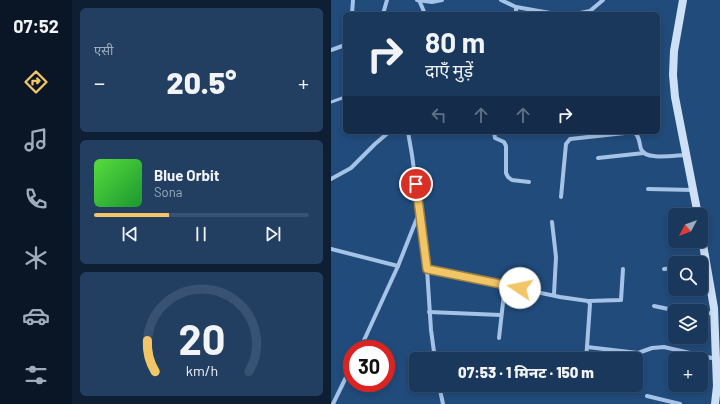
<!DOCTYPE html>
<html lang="hi">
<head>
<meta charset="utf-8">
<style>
  body { margin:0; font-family:Barlow,"Noto Sans Devanagari",sans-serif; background:#223f62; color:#f1f3f6; height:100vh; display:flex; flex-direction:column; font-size:15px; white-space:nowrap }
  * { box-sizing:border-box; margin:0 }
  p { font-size:13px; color:#9facbb }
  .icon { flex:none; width:22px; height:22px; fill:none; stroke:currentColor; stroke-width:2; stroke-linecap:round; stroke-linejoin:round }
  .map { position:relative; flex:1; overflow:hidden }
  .drawer { display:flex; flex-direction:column; gap:8px; padding:8px; background:#0e1f33; width:259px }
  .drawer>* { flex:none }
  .top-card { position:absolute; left:12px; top:12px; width:317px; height:122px; border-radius:6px; box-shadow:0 2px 6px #0003,0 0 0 1px #375272; background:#19385c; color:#f1f3f6; overflow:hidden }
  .needle { width:26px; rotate:229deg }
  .fabs { position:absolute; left:337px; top:208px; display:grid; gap:8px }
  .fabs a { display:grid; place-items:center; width:40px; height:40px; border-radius:6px; background:#19385c; box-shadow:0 2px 6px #0003,0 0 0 1px #375272; font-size:20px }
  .speed { position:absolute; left:12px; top:340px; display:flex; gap:8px; font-size:20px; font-weight:700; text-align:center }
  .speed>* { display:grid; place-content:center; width:52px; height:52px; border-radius:50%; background:#19385c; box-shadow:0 2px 6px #0003,0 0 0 1px #375272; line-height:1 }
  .speed .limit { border:6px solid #d22; background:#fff; color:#111 }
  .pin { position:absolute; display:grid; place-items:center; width:34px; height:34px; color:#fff; margin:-17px; border:2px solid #fff; border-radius:50%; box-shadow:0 1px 4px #0007 }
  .me { position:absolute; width:44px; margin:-22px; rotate:281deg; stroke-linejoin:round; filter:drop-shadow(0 0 3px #0008) }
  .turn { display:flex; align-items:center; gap:14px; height:84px; padding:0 16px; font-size:18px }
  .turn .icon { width:52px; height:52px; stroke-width:2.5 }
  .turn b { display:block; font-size:28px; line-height:34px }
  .lanes { display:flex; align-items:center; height:38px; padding:0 16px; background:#0003; justify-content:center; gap:20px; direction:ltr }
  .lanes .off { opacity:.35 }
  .big { font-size:30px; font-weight:800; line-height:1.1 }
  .drawer .widget { flex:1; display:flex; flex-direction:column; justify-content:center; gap:6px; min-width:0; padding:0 14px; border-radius:6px; background:#223f62 }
  .drawer .dial { align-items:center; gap:0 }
  .dial svg { height:104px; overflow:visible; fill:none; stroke:#375272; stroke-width:7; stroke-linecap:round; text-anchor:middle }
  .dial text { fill:#f1f3f6; stroke:none }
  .song { display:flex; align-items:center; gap:12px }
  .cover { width:48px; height:48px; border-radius:6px; background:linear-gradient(135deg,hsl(110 70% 55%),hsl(130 70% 35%)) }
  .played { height:4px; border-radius:2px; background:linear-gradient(90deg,#f2c666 35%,#375272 35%) }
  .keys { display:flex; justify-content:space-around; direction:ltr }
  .heat { display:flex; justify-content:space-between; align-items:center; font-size:22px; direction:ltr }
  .trip { position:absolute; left:78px; top:352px; width:234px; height:40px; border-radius:6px; background:#19385c; box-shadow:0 2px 6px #0003,0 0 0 1px #375272; font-weight:800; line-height:40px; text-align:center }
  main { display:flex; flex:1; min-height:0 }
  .tabs { display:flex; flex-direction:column; width:72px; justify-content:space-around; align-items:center; background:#0a1625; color:#9facbb }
  .tabs .icon { width:28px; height:28px }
  .tabs .selected { color:#f2c666 }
  .tabs b { font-size:18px; color:#f1f3f6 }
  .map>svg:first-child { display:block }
</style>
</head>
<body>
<main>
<nav class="tabs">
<b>07:52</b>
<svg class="icon selected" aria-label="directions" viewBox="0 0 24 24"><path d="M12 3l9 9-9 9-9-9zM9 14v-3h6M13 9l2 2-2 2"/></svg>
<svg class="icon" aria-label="music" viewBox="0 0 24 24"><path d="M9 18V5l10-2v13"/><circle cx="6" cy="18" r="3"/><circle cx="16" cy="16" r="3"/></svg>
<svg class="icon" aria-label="phone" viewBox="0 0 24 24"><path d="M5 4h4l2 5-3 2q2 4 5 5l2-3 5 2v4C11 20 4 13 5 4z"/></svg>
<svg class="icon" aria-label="climate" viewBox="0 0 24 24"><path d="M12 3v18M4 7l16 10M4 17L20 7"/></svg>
<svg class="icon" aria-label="car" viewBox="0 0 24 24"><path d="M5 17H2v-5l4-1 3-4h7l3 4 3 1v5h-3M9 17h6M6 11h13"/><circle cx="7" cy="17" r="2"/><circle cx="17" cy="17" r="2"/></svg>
<svg class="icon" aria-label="filters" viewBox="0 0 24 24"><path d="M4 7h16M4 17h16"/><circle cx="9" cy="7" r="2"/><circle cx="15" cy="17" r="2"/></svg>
</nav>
<section class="drawer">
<div class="widget"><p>एसी</p>
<div class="heat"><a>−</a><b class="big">20.5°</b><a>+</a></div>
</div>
<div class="widget">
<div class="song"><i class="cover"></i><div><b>Blue Orbit</b><p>Sona</p></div></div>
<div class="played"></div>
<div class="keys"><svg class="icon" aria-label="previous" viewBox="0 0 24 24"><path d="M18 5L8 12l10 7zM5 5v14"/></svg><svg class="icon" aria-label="pause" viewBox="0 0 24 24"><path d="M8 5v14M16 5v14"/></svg><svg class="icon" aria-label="next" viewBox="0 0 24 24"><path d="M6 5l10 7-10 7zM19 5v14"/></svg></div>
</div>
<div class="widget dial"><svg viewBox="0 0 100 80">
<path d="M14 69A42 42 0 1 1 86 69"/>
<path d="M14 69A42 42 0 0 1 8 45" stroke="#f2c666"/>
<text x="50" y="56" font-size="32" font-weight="700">20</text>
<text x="50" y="72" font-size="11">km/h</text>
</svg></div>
</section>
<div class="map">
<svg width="389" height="404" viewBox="0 0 389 404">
  <rect width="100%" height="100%" fill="#214b7b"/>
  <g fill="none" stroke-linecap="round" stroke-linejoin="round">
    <polyline stroke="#a4c3e6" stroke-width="3" points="0,102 14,97"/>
    <g stroke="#a4c3e6" stroke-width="4">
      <polyline points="86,0 101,2 111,0"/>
      <polyline points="88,0 94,14"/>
      <polyline points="170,0 185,7 225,14"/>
      <polyline points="185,7 185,14"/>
      <polyline points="21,14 22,0"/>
      <polyline points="52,14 56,0"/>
      <polyline points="244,14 259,11 272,0"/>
      <polyline points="0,50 14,45"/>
      <polyline points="77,132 81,155 96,269 100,330 104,359"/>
      <polyline points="163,132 164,138 173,142 175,146 175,173 177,177 181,180 198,182"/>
      <polyline points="267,158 313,153"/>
      <polyline points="0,179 20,168 44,144 58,132"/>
      <polyline points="317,189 362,190"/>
      <path d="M230,197L235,144L239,139L303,132C309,136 308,143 310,149C314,161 345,155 355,155"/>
      <polyline points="221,222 225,257 223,294"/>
      <polyline points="0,249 67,266"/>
      <polyline points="96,269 229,297 257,301 259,304 256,347 307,353 321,348 333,347 385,359"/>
      <polyline points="333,269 344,268"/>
      <polyline points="257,301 290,300 292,269"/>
      <polyline points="323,306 347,311"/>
      <polyline points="98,312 170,315"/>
      <polyline points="370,314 383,313"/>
      <polyline points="168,338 174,285"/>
      <polyline points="29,349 67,266 88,213"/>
      <polyline points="255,359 256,347"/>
      <polyline points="108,385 112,404"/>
      <polyline points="316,396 349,404"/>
      <polyline points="2,404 21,365"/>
    </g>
    <g stroke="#cee0f5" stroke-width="8">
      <polyline points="352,0 343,51 342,75 344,97 367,215"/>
      <polyline points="370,233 383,308 386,386 384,404"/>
    </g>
  </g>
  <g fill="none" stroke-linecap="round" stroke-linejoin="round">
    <g stroke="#9d8142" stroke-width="10">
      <polyline id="route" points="85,184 96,269 189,288"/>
    </g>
    <use href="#route" stroke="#f2c666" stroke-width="7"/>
  </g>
</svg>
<div class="fabs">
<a><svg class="needle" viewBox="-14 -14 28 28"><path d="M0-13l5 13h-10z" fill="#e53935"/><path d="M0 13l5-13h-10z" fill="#9facbb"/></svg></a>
<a><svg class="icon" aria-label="search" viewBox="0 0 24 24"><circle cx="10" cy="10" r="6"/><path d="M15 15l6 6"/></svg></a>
<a><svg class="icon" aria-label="layers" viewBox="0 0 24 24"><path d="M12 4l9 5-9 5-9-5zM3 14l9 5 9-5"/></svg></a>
<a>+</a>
</div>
<div class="speed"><div class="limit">30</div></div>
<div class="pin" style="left:85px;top:184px;background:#d93025"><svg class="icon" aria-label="arrive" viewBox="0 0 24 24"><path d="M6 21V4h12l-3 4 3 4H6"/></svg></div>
<svg class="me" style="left:189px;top:288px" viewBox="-20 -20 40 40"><circle r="19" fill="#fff"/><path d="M0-13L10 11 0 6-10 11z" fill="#f2c666"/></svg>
<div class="trip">07:53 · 1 मिनट · 150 m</div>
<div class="top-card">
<div class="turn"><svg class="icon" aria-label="right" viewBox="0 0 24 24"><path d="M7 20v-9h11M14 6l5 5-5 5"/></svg><div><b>80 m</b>दाएँ मुड़ें</div></div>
<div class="lanes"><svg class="icon off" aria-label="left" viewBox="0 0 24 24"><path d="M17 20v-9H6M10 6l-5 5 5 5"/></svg><svg class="icon off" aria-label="ahead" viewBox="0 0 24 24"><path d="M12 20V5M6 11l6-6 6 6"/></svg><svg class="icon off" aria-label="ahead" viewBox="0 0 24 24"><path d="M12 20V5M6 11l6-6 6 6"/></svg><svg class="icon" aria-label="right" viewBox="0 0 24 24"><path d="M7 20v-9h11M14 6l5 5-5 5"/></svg></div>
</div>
</div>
</main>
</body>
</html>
